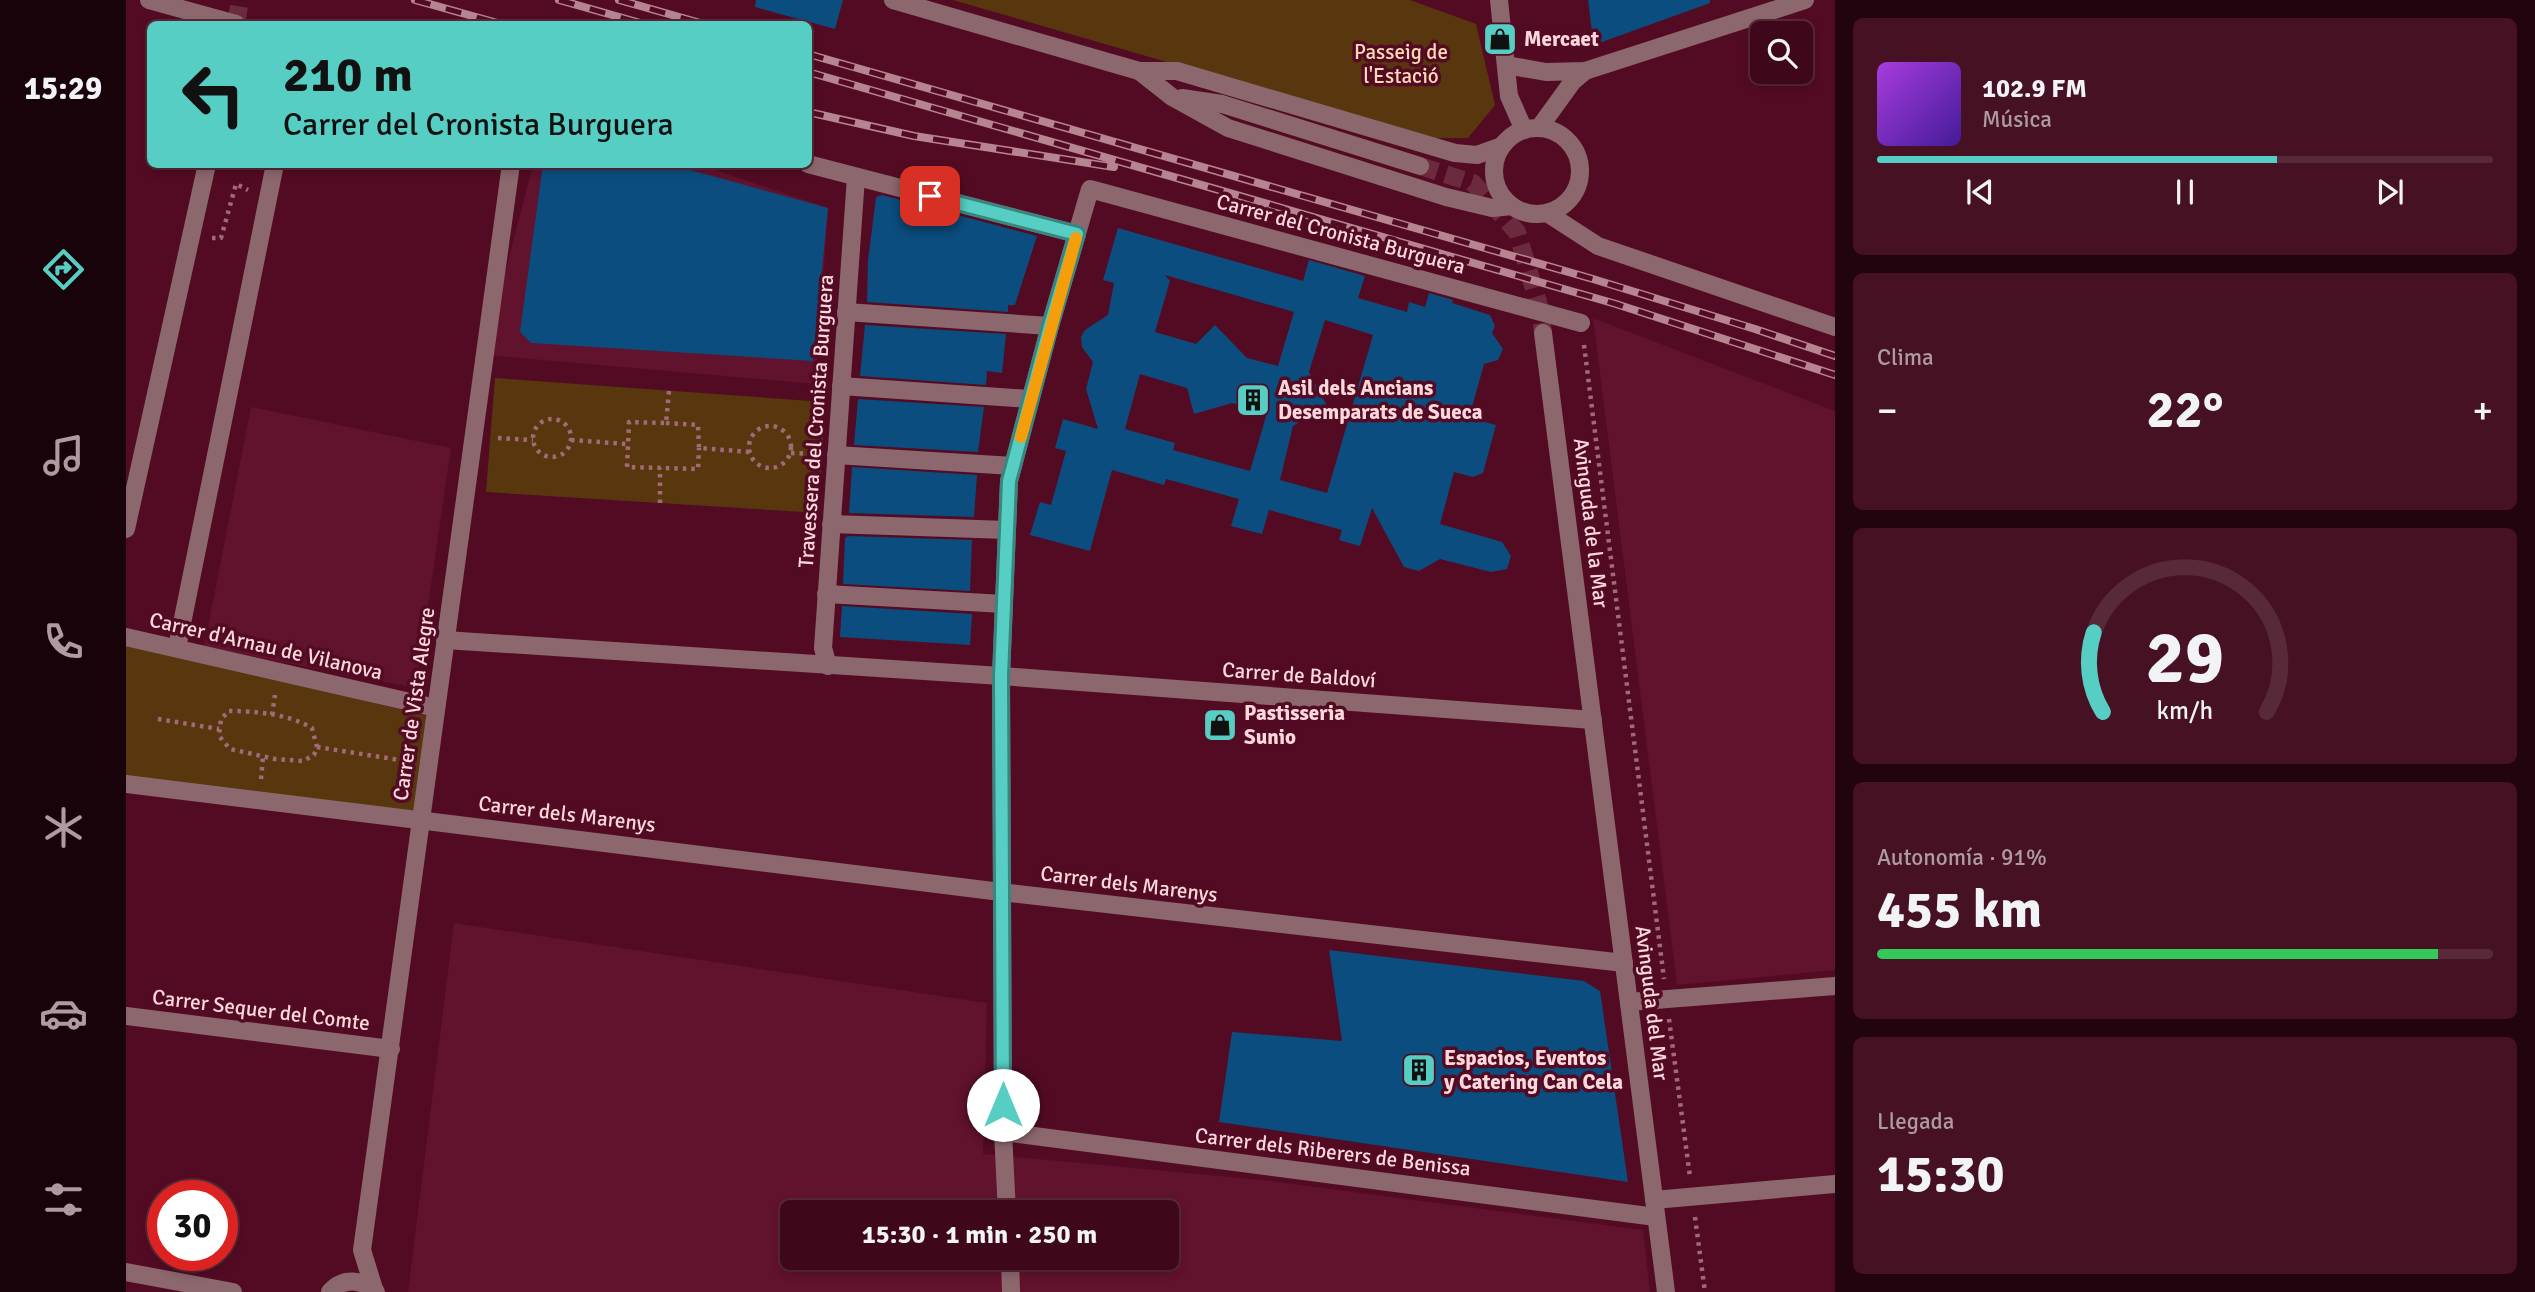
<!DOCTYPE html>
<html lang="es">
<head>
<meta charset="utf-8">
<style>
  body { margin:0; font-family:Signika,sans-serif; background:#451123; color:#f1f3f6; height:100vh; display:flex; flex-direction:column; font-size:26px; white-space:nowrap }
  * { box-sizing:border-box; margin:0 }
  p { font-size:23px; color:#ad9aa2 }
  .icon { flex:none; width:38px; height:38px; fill:none; stroke:currentColor; stroke-width:2; stroke-linecap:round; stroke-linejoin:round }
  .map { position:relative; flex:1; overflow:hidden }
  .details { display:flex; flex-direction:column; gap:18px; padding:18px; background:#22040e; width:700px }
  .details>* { flex:none }
  .banner { position:absolute; left:21px; top:21px; width:665px; height:147px; border-radius:10px; box-shadow:0 4px 10px #0003,0 0 0 2px #572939; background:#56cec3; color:#111; overflow:hidden }
  .tools { position:absolute; left:1624px; top:21px; display:grid; gap:14px }
  .tools a { display:grid; place-items:center; width:63px; height:63px; border-radius:10px; background:#3e081a; box-shadow:0 4px 10px #0003,0 0 0 2px #572939; font-size:35px }
  .speed { position:absolute; left:21px; top:1180px; display:flex; gap:14px; font-size:35px; font-weight:700; text-align:center }
  .speed>* { display:grid; place-content:center; width:91px; height:91px; border-radius:50%; background:#3e081a; box-shadow:0 4px 10px #0003,0 0 0 2px #572939; line-height:1 }
  .speed .limit { border:10px solid #d22; background:#fff; color:#111 }
  .pin { position:absolute; display:grid; place-items:center; width:60px; height:60px; color:#fff; margin:-30px; border-radius:14px; box-shadow:0 4px 10px #0006 }
  .me { position:absolute; width:77px; margin:-38px; rotate:0deg; stroke-linejoin:round; filter:drop-shadow(0 0 5px #0008) }
  .turn { display:flex; align-items:center; gap:24px; height:147px; padding:0 21px; font-size:32px }
  .turn .icon { width:91px; height:91px; stroke-width:2.5 }
  .turn b { display:block; font-size:49px; line-height:60px }
  .big { font-size:52px; font-weight:700; line-height:1.1 }
  .details .widget { flex:1; display:flex; flex-direction:column; justify-content:center; gap:10px; min-width:0; padding:0 24px; border-radius:10px; background:#451123 }
  .details .dial { align-items:center; gap:0 }
  .dial svg { height:182px; overflow:visible; fill:none; stroke:#572939; stroke-width:7; stroke-linecap:round; text-anchor:middle }
  .dial text { fill:#f1f3f6; stroke:none }
  .song { display:flex; align-items:center; gap:21px }
  .cover { width:84px; height:84px; border-radius:10px; background:linear-gradient(135deg,hsl(280 70% 55%),hsl(260 70% 35%)) }
  .played { height:7px; border-radius:4px; background:linear-gradient(90deg,#56cec3 65%,#572939 65%) }
  .keys { display:flex; justify-content:space-around; direction:ltr }
  .heat { display:flex; justify-content:space-between; align-items:center; font-size:38px; direction:ltr }
  .charge { height:10px; border-radius:5px; background:linear-gradient(90deg,#34c759 91%,#572939 0) }
  .trip { position:absolute; left:654px; top:1200px; width:399px; height:70px; border-radius:10px; background:#3e081a; box-shadow:0 4px 10px #0003,0 0 0 2px #572939; font-weight:700; line-height:70px; text-align:center }
  main { display:flex; flex:1; min-height:0 }
  .menu { display:flex; flex-direction:column; width:126px; justify-content:space-around; align-items:center; background:#19030a; color:#ad9aa2 }
  .menu .icon { width:49px; height:49px }
  .menu .active { color:#56cec3 }
  .menu b { font-size:32px; color:#f1f3f6 }
  .map>svg:first-child { display:block }
</style>
</head>
<body>
<main>
<nav class="menu">
<b>15:29</b>
<svg class="icon active" aria-label="directions" viewBox="0 0 24 24"><path d="M12 3l9 9-9 9-9-9zM9 14v-3h6M13 9l2 2-2 2"/></svg>
<svg class="icon" aria-label="music" viewBox="0 0 24 24"><path d="M9 18V5l10-2v13"/><circle cx="6" cy="18" r="3"/><circle cx="16" cy="16" r="3"/></svg>
<svg class="icon" aria-label="phone" viewBox="0 0 24 24"><path d="M5 4h4l2 5-3 2q2 4 5 5l2-3 5 2v4C11 20 4 13 5 4z"/></svg>
<svg class="icon" aria-label="climate" viewBox="0 0 24 24"><path d="M12 3v18M4 7l16 10M4 17L20 7"/></svg>
<svg class="icon" aria-label="car" viewBox="0 0 24 24"><path d="M5 17H2v-5l4-1 3-4h7l3 4 3 1v5h-3M9 17h6M6 11h13"/><circle cx="7" cy="17" r="2"/><circle cx="17" cy="17" r="2"/></svg>
<svg class="icon" aria-label="filters" viewBox="0 0 24 24"><path d="M4 7h16M4 17h16"/><circle cx="9" cy="7" r="2"/><circle cx="15" cy="17" r="2"/></svg>
</nav>
<div class="map">
<svg width="1709" height="1292" viewBox="0 0 1709 1292">
  <rect width="100%" height="100%" fill="#530b23"/>
  <g fill="#61122c" fill-rule="evenodd">
    <polygon points="407,165 574,165 702,208 690,384 358,355"/>
    <polygon points="1467,318 1709,411 1709,970 1551,985"/>
    <polygon points="125,407 325,448 290,688 78,647"/>
    <path d="M328,923L861,1003L857,1154L1136,1180L1517,1230L1524,1292H282ZM667,1213H1041V1258H667Z"/>
  </g>
  <g fill="#59370e">
    <polygon points="827,0 1284,0 1350,24 1369,105 1342,138 1303,138"/>
    <polygon points="369,378 699,402 693,513 360,492"/>
    <polygon points="0,643 301,716 289,812 0,777"/>
  </g>
  <g fill="#0b4d7e" fill-rule="evenodd">
    <polygon points="630,0 717,0 709,29 629,7"/>
    <polygon points="1462,0 1584,0 1584,3 1476,42 1466,32"/>
    <polygon points="417,164 543,164 702,208 687,361 405,343 394,332"/>
    <polygon points="756,195 911,236 889,305 882,305 882,312 741,302 742,261 750,197"/>
    <path d="M992,228L1177,281L1183,260L1239,276L1232,298L1281,312L1283,302L1299,307L1303,293L1327,300L1326,303L1364,315L1369,326L1366,333L1377,349L1372,360L1358,364L1343,418L1370,425L1357,473L1347,477L1328,472L1314,524L1376,542L1385,556L1381,569L1365,572L1314,559L1293,571L1278,567L1246,508L1234,546L1213,540L1216,530L1143,510L1136,534L1105,526L1113,499L1040,479L1038,485L986,470L964,551L904,535L914,502L925,505L940,451L929,448L937,419L972,429L960,389L967,362L956,347L955,337L959,330L982,315L988,283L977,280ZM1039,275L1168,312L1152,366L1121,358L1089,325L1070,344L1029,332L1044,281ZM1199,320L1247,335L1201,493L1154,480L1167,426L1201,406L1183,372ZM1014,374L1061,388L1068,414L1106,403L1141,413L1124,471L1047,450L1049,443L999,429Z"/>
    <polygon points="739,325 880,334 876,373 861,371 860,385 734,376"/>
    <polygon points="732,399 858,407 852,452 728,445"/>
    <polygon points="726,467 851,475 848,517 723,513"/>
    <polygon points="722,536 846,540 844,591 717,584 719,538"/>
    <polygon points="716,606 846,614 844,645 714,637"/>
    <polygon points="1203,950 1458,981 1474,991 1502,1182 1093,1122 1106,1032 1216,1041"/>
  </g>
  <g fill="none" stroke-linecap="round" stroke-linejoin="round">
    <g stroke="#6c2a3f" stroke-width="18" stroke-dasharray="18 9" stroke-linecap="butt">
      <polyline points="110,24 114,0"/>
      <polyline points="1294,166 1347,183 1391,232 1414,309 1417,333"/>
    </g>
    <g stroke="#a16a79" stroke-width="4.5" stroke-dasharray="3.5 5" stroke-linecap="butt">
      <polyline points="86,238 95,238 110,184 122,190"/>
      <polyline points="1458,345 1538,979"/>
      <polyline points="543,391 540,423 503,422 501,467 572,469 573,448"/>
      <circle cx="426" cy="438" r="19"/>
      <polyline points="540,423 572,425 573,448 624,452"/>
      <circle cx="644" cy="447" r="21"/>
      <polyline points="372,438 407,440"/>
      <polyline points="445,440 501,444"/>
      <polyline points="665,453 690,454"/>
      <polyline points="534,503 534,468"/>
      <path d="M103,711C130,711 162,714 186,728L191,747L188,755L177,761L149,759L104,749L93,736L95,719Z"/>
      <polyline points="146,715 149,695"/>
      <polyline points="32,719 93,729"/>
      <polyline points="191,747 280,761"/>
      <polyline points="135,779 137,757"/>
      <polyline points="1543,1019 1564,1177"/>
      <polyline points="1569,1217 1579,1292"/>
    </g>
    <g stroke="#8c686e" stroke-width="18">
      <polyline points="23,0 110,24"/>
      <polyline points="767,0 1013,71 1051,71 1329,153 1351,155 1376,146"/>
      <polyline points="1373,0 1383,96 1398,130"/>
      <polyline points="1380,65 1420,72 1459,71 1679,0"/>
      <polyline points="1013,71 1046,97 1102,128 1320,197 1366,208 1386,206"/>
      <polyline points="1056,98 1096,104 1294,166"/>
      <polyline points="1413,128 1447,81 1459,71"/>
      <circle cx="1411" cy="171" r="43"/>
      <polyline points="682,164 951,234"/>
      <polyline points="1421,213 1472,246 1709,327"/>
      <polyline points="720,312 924,326"/>
      <polyline points="1417,333 1540,1292"/>
      <polyline points="715,386 904,399"/>
      <polyline points="710,455 887,466"/>
      <polyline points="705,524 881,530"/>
      <polyline points="0,529 81,164"/>
      <polyline points="700,594 878,604"/>
      <polyline points="0,637 310,708"/>
      <polyline points="319,640 875,676 1467,720"/>
      <polyline points="51,648 149,164"/>
      <polyline points="702,666 697,648 730,177"/>
      <polyline points="0,784 875,892 1498,963"/>
      <polyline points="1503,1002 1709,986"/>
      <polyline points="0,1016 265,1049"/>
      <polyline points="877,1132 1530,1217"/>
      <polyline points="1528,1200 1709,1184"/>
      <polyline points="881,1213 877,1132 875,676 883,481 924,326 964,189 1455,323"/>
      <polyline points="884,1258 885,1292"/>
      <polyline points="0,1272 107,1292"/>
      <polyline points="248,1289 236,1250 385,164"/>
      <path d="M204,1292C217,1277 236,1279 250,1292"/>
    </g>
    <g stroke="#b78491" stroke-width="8">
      <g id="rail">
        <polyline points="289,0 375,24"/>
        <polyline points="433,0 518,24"/>
        <polyline points="493,0 578,24"/>
        <polyline points="682,54 1467,279 1629,329 1709,356"/>
        <polyline points="682,72 1490,304 1709,375"/>
        <polyline points="682,112 788,136 988,167"/>
      </g>
    </g>
    <use href="#rail" stroke="#530b23" stroke-width="5" stroke-dasharray="16" stroke-linecap="butt"/>
  </g>
  <g fill="none" stroke-linecap="round" stroke-linejoin="round">
    <g stroke="#38867f" stroke-width="18">
      <polyline id="route" points="804,196 951,234 924,326 883,481 875,676 877,1105"/>
    </g>
    <use href="#route" stroke="#56cec3" stroke-width="12"/>
    <polyline stroke="#f59e0b" stroke-width="12" points="895,437 950,238"/>
  </g>
  <defs>
    <g id="shop-square" transform="scale(1.75)"><rect x="-9" y="-9" width="18" height="18" rx="4" fill="#56cec3" stroke="#530b23"/><path d="M-5-2.5h2.3a2.7 3.5 0 0 1 5.4 0H5L5.5 6h-11ZM-1.5-2.5h3a1.5 2.3 0 0 0-3 0Z" fill="#111"/></g>
    <g id="building-square" transform="scale(1.75)"><rect x="-9" y="-9" width="18" height="18" rx="4" fill="#56cec3" stroke="#530b23"/><path d="M-4-6H4V6H1V3H-1V6H-4ZM-2.5-4.3h1.7v1.8h-1.7ZM.8-4.3h1.7v1.8H.8ZM-2.5-1h1.7V.8h-1.7ZM.8-1h1.7V.8H.8Z" fill="#111"/></g>
  </defs>
  <g fill-rule="evenodd">
    <use href="#shop-square" x="1374" y="39"/>
    <use href="#building-square" x="1127" y="400"/>
    <use href="#shop-square" x="1094" y="725"/>
    <use href="#building-square" x="1293" y="1070"/>
  </g>
  <g text-anchor="middle" stroke-width="7" stroke-linejoin="round" paint-order="stroke">
    <g font-size="21" font-weight="bold" fill="#fcd8dd" stroke="#530b23" text-anchor="start">
      <text x="1398" y="46">Mercaet</text>
      <text x="1152" y="395">Asil dels Ancians<tspan x="1152" dy="24">Desemparats de Sueca</tspan></text>
      <text x="1118" y="720">Pastisseria<tspan x="1118" dy="24">Sunio</tspan></text>
      <text x="1318" y="1065">Espacios, Eventos<tspan x="1318" dy="24">y Catering Can Cela</tspan></text>
    </g>
    <g font-size="21" fill="#fedab5" stroke="#530b23">
      <text x="1275" y="59">Passeig de<tspan x="1275" dy="24">l'Estació</tspan></text>
    </g>
    <g font-size="21" fill="#fcd8dd" stroke="#530b23">
      <text transform="translate(1215 234) rotate(15)" y="7">Carrer del Cronista Burguera</text>
      <text transform="translate(690 421) rotate(-86)" y="7">Travessera del Cronista Burguera</text>
      <text transform="translate(1465 523) rotate(83)" y="7">Avinguda de la Mar</text>
      <text transform="translate(140 646) rotate(13)" y="7">Carrer d'Arnau de Vilanova</text>
      <text transform="translate(1173 675) rotate(4)" y="7">Carrer de Baldoví</text>
      <text transform="translate(288 704) rotate(-82)" y="7">Carrer de Vista Alegre</text>
      <text transform="translate(441 814) rotate(7)" y="7">Carrer dels Marenys</text>
      <text transform="translate(1003 884) rotate(7)" y="7">Carrer dels Marenys</text>
      <text transform="translate(1526 1003) rotate(83)" y="7">Avinguda del Mar</text>
      <text transform="translate(135 1010) rotate(7)" y="7">Carrer Sequer del Comte</text>
      <text transform="translate(1207 1152) rotate(7)" y="7">Carrer dels Riberers de Benissa</text>
    </g>
  </g>
</svg>
<div class="tools">
<a><svg class="icon" aria-label="search" viewBox="0 0 24 24"><circle cx="10" cy="10" r="6"/><path d="M15 15l6 6"/></svg></a>
</div>
<div class="speed"><div class="limit">30</div></div>
<div class="pin" style="left:804px;top:196px;background:#d93025"><svg class="icon" aria-label="arrive" viewBox="0 0 24 24"><path d="M6 21V4h12l-3 4 3 4H6"/></svg></div>
<svg class="me" style="left:877px;top:1105px" viewBox="-20 -20 40 40"><circle r="19" fill="#fff"/><path d="M0-13L10 11 0 6-10 11z" fill="#56cec3"/></svg>
<div class="trip">15:30 · 1 min · 250 m</div>
<div class="banner">
<div class="turn"><svg class="icon" aria-label="left" viewBox="0 0 24 24"><path d="M17 20v-9H6M10 6l-5 5 5 5"/></svg><div><b>210 m</b>Carrer del Cronista Burguera</div></div>
</div>
</div>
<section class="details">
<div class="widget">
<div class="song"><i class="cover"></i><div><b>102.9 FM</b><p>Música</p></div></div>
<div class="played"></div>
<div class="keys"><svg class="icon" aria-label="previous" viewBox="0 0 24 24"><path d="M18 5L8 12l10 7zM5 5v14"/></svg><svg class="icon" aria-label="pause" viewBox="0 0 24 24"><path d="M8 5v14M16 5v14"/></svg><svg class="icon" aria-label="next" viewBox="0 0 24 24"><path d="M6 5l10 7-10 7zM19 5v14"/></svg></div>
</div>
<div class="widget"><p>Clima</p>
<div class="heat"><a>−</a><b class="big">22°</b><a>+</a></div>
</div>
<div class="widget dial"><svg viewBox="0 0 100 80">
<path d="M14 69A42 42 0 1 1 86 69"/>
<path d="M14 69A42 42 0 0 1 10 34" stroke="#56cec3"/>
<text x="50" y="56" font-size="32" font-weight="700">29</text>
<text x="50" y="72" font-size="11">km/h</text>
</svg></div>
<div class="widget"><p>Autonomía · 91%</p><b class="big">455 km</b><div class="charge"></div></div>
<div class="widget"><p>Llegada</p><b class="big">15:30</b></div>
</section>
</main>
</body>
</html>
